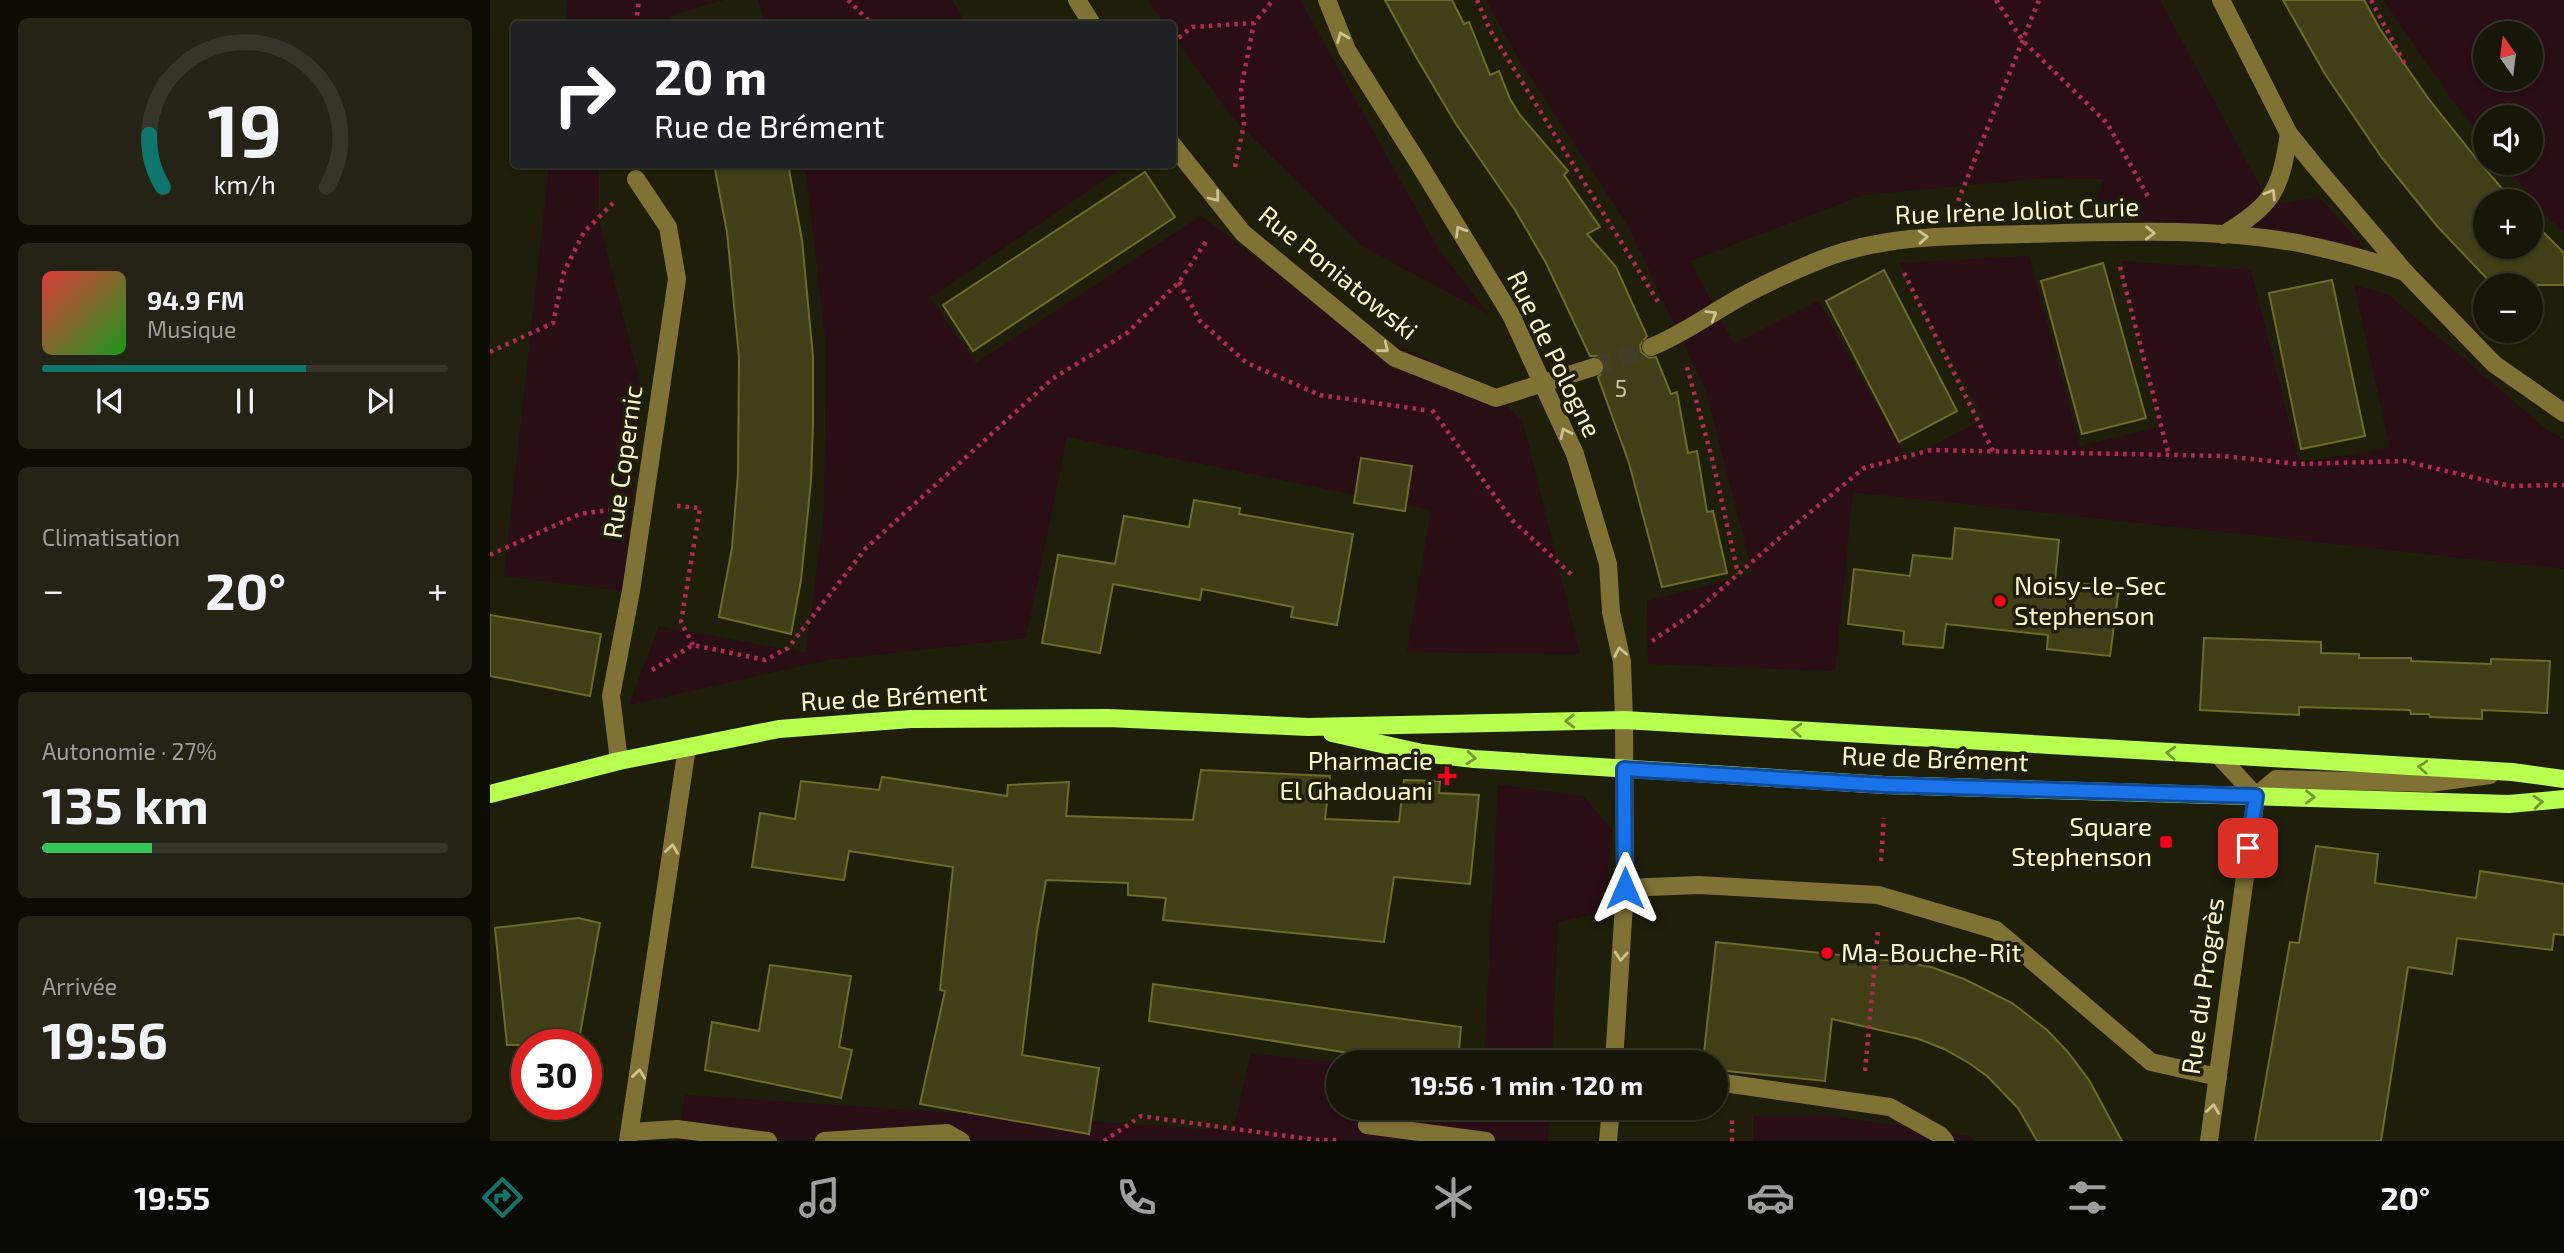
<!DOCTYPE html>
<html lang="fr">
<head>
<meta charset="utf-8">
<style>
  body { margin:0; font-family:"Exo 2",sans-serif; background:#242316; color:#f1f3f6; height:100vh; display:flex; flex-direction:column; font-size:26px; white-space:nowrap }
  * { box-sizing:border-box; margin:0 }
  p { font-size:23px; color:#9e9f9c }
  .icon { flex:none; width:38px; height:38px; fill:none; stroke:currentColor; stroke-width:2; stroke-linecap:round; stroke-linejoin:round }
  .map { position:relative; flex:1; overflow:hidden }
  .side { display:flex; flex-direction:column; gap:18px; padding:18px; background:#0d0c04; width:490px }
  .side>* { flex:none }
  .top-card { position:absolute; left:21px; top:21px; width:665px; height:147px; border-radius:7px; box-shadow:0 2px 5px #0004,0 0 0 2px #363529; background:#202124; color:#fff; overflow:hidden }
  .needle { width:46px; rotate:346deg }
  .fabs { position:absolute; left:1983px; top:21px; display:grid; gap:14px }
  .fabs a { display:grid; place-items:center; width:70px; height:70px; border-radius:50%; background:#171608; box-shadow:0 2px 5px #0004,0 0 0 2px #363529; font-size:35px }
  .speed { position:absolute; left:21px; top:1029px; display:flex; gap:14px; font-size:35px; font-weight:700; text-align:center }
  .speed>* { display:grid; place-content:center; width:91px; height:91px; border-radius:50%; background:#171608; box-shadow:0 2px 5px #0004,0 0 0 2px #363529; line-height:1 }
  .speed .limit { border:10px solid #d22; background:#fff; color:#111 }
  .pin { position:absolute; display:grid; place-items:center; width:60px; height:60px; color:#fff; margin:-30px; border-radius:14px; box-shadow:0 4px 10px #0006 }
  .me { position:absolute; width:77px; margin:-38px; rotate:0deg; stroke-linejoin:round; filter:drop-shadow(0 0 5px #0008) }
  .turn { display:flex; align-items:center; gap:24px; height:147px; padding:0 28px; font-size:32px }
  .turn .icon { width:91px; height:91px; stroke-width:2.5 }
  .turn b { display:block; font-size:49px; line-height:60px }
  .big { font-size:52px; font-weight:700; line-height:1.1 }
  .side .tile { flex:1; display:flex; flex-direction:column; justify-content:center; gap:10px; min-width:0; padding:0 24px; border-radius:10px; background:#242316 }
  .side .dial { align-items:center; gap:0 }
  .dial svg { height:182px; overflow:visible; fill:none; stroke:#363529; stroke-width:7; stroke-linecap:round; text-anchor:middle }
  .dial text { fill:#f1f3f6; stroke:none }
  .song { display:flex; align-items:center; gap:21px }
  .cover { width:84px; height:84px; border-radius:10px; background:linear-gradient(135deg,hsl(0 70% 55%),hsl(120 70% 35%)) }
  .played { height:7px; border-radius:4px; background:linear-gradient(90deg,#0f766e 65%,#363529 65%) }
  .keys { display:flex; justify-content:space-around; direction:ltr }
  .heat { display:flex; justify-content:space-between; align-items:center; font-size:38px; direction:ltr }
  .charge { height:10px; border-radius:5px; background:linear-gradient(90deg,#34c759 27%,#363529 0) }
  .trip { position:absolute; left:836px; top:1050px; width:402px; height:70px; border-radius:35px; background:#171608; box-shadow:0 2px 5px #0004,0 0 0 2px #363529; font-weight:700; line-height:70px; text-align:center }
  .tab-bar { display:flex; height:112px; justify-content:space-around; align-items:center; background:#090903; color:#9e9f9c }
  .tab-bar .icon { width:49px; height:49px }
  .tab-bar .current { color:#0f766e }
  .tab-bar b { font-size:32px; color:#f1f3f6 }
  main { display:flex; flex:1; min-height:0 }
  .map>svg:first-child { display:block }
</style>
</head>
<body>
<main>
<section class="side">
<div class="tile dial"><svg viewBox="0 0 100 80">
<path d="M14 69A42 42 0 1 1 86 69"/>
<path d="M14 69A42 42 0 0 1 8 46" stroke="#0f766e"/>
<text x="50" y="56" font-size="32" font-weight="700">19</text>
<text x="50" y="72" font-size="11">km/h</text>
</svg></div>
<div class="tile">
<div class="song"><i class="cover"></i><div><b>94.9 FM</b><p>Musique</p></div></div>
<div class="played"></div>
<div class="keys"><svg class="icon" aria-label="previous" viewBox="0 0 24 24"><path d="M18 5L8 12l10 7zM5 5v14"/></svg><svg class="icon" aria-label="pause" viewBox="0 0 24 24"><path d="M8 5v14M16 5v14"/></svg><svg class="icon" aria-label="next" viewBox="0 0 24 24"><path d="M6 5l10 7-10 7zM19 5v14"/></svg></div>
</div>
<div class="tile"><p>Climatisation</p>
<div class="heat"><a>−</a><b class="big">20°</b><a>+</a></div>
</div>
<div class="tile"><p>Autonomie · 27%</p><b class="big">135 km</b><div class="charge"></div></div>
<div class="tile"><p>Arrivée</p><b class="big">19:56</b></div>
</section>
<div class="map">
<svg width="2074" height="1141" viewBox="0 0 2074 1141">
  <rect width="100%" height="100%" fill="#1f1e0b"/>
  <g fill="#290e15" fill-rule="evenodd">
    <polygon points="78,0 234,0 181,15 180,24 75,24"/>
    <polygon points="268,0 462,0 476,24 275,24"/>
    <polygon points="658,0 810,0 949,250 998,314 872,246 741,116 683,35 682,24 675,24"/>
    <polygon points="996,0 1670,0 1780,205 1829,197 1874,248 1781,231 1605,216 1613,179 1555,178 1374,195 1200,261 1244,344 1328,301 1417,459 1494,419 1409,263 1539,256 1590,446 1669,427 1631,261 1761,270 1809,463 1900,448 1864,285 1899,295 2057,430 2074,439 2074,569 1363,492 1345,671 1158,664 1157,601 1263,574 1216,391 1137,224 1030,61"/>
    <path d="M1893,0H2074V232L2056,216L2013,163H2040V117H1995V140L1967,106ZM2040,33V79H1995V33Z"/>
    <polygon points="59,165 109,165 109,221 153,394 133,591 14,576"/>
    <polygon points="315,165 636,165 440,298 486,363 711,216 847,320 996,385 1033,422 1090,654 917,652 941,510 577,437 536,638 338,660 139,705 169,626 316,653 334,513 336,345"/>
    <polygon points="1008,785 1093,796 1122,830 1114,912 1068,922 1062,1062 994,1062"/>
    <polygon points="761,1053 849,1063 849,1108 1059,1108 1058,1141 188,1141 195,1095 743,1131"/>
    <polygon points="1263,1116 1342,1116 1479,1136 1484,1141 1263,1141"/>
  </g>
  <g fill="#403f17" stroke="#6d6b28" stroke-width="2">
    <polygon points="895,0 962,0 974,24 979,22 1000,75 1009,71 1020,99 1030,115 1078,171 1074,175 1110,227 1097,234 1126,267 1157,336 1150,345 1151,352 1159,358 1166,357 1181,394 1187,392 1198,453 1207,451 1217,512 1223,511 1237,573 1172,587 1139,463 1108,377 1115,370 1115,363 1107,356 1100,356 1056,263 1025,210 966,124 925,55"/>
    <polygon points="1793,0 1874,0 1890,29 1938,98 1989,162 2023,201 1995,201 1995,247 2040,247 2040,219 2074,253 2074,285 2003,285 1947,226 1892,158 1835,74"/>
    <polygon points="224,164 298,164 312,240 323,357 323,424 321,481 311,580 301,634 229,617 242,548 248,474 249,357 237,232"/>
    <polygon points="655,172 685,217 483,351 453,305"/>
    <polygon points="1613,263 1656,418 1592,434 1551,281"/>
    <polygon points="1394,270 1467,411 1409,442 1336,301"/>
    <polygon points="1842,280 1875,436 1811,449 1779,293"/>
    <polygon points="871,458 922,466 915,511 864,503"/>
    <polygon points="704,500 750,508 749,514 863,534 847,625 801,617 803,607 712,589 710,600 623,584 610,653 552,643 568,555 625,564 634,516 699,527"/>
    <polygon points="1465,528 1569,540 1565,580 1629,588 1620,656 1557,649 1558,635 1456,624 1453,648 1413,644 1414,631 1358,624 1364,569 1420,576 1423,555 1462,559"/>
    <polygon points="0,615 111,634 100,696 0,676"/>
    <polygon points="1714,638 1831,642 1831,653 1869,654 1869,658 1921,658 1921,661 2001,664 2001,659 2060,661 2057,713 1992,710 1992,719 1940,717 1939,714 1921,714 1920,710 1809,707 1809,715 1710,710"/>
    <polygon points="711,770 840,776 835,819 909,822 914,780 950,781 949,793 989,795 980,884 904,877 894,942 673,920 676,898 638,895 638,883 556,880 547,931 532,1055 609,1068 599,1134 430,1104 455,991 450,990 463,867 359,851 354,880 262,867 270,813 305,819 311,781 389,790 392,777 517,796 518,785 579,782 576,816 703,820"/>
    <polygon points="1826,846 1888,854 1885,883 1986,898 1990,871 2074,884 2074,935 2064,934 2062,950 1967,938 1962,974 1918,967 1891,1141 1765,1141 1800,942 1809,943"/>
    <polygon points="88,918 110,923 88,1045 17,1045 5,928"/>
    <polygon points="1226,942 1415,962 1441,967 1474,979 1522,1003 1557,1030 1577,1051 1599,1080 1632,1141 1547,1141 1528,1108 1497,1076 1479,1063 1454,1049 1429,1039 1342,1019 1335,1081 1227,1070 1227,1062 1213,1062"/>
    <polygon points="280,965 361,976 349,1047 362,1050 351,1098 215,1070 222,1022 269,1031"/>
    <polygon points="663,984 971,1027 968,1062 915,1062 659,1021"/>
  </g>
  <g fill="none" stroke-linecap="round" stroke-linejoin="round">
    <polyline stroke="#413f28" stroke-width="18" stroke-dasharray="18 9" stroke-linecap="butt" points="1104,367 1161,347"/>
    <g stroke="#b32951" stroke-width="4.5" stroke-dasharray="3.5 5" stroke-linecap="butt">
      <polyline points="358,0 382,24"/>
      <polyline points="987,0 1000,30 1170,305"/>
      <polyline points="1506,0 1533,41 1617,123 1659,198"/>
      <polyline points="1881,0 1917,68"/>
      <polyline points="146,24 149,0"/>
      <polyline points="682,43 702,27 764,23 783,0"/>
      <polyline points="745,167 754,124 751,89 764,23"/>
      <polyline points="1468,201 1549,0"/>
      <polyline points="1630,267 1679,456"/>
      <polyline points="1414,273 1503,451"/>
      <polyline points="689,282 710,321 757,363 830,395 935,410"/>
      <polyline points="0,352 63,323 74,272 94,232 123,203"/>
      <polyline points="1197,367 1223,462 1248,574"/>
      <polyline points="942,410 1023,521 1083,576"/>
      <polyline points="187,506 210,508 191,622 203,645"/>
      <polyline points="0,555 90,514 119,510"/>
      <polyline points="1162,641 1206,611 1301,528 1374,468 1441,450 1733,456 1808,464 1914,461 2020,486 2074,485"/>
      <polyline points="162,670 203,645 275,660 298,648 376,548 562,379 637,333 689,282 717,240"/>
      <polyline points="1391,861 1394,818"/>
      <polyline points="1375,1071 1388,930"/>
      <polyline points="614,1141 651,1116 826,1140 847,1140"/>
      <polyline points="1242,1141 1242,1120"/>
    </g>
    <g stroke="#807135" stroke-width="18">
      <polyline points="587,0 602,24"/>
      <polyline points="837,0 857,50 929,164 1021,315 1085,454 1118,564 1121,612 1132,662 1134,720 1135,888 1124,1062"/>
      <polyline points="1731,0 1799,134 1824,165 1915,272 2004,364 2074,413"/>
      <polyline points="682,144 753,233 905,358 1006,398 1104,367"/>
      <path d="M1733,235C1783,204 1790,192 1799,134"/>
      <path d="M1161,347C1196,333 1225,310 1258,293C1283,280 1309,268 1335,258C1399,234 1466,236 1533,234C1624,232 1718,227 1808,243C1844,250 1880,260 1915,272"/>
      <polyline points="1729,756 1766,796"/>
      <polyline points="129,761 121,696 141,591 187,279 178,227 146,179"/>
      <polyline points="1766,796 1786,779 1940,783 2000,775"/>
      <polyline points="1135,888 1209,885 1388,895 1506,930 1661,1062 1728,1077"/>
      <polyline points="1227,1082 1400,1107 1450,1135 1455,1141"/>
      <polyline points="877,1125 996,1141"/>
      <polyline points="140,1132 187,1129 278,1141"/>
      <polyline points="138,1141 197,747"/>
      <polyline points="334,1141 457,1133 471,1141"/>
      <polyline points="1118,1141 1121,1108"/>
      <polyline points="1719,1141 1766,796"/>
    </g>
    <g stroke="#b9ff50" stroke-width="18">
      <polyline points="842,733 932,753 984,759 1395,785 2019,804 2074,799"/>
      <polyline points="0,794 129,761 289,729 421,719 618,718 818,727 1134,720 2022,772 2074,779"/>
    </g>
  </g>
  <defs><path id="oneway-chevron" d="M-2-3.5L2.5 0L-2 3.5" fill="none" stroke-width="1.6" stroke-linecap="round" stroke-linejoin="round" transform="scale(1.75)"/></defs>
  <g stroke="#ccc38e">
    <use href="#oneway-chevron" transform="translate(852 37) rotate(-112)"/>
    <use href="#oneway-chevron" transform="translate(1781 194) rotate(-59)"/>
    <use href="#oneway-chevron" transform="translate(725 197) rotate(52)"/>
    <use href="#oneway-chevron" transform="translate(970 231) rotate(-121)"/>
    <use href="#oneway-chevron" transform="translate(1660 233) rotate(1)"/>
    <use href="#oneway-chevron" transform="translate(1433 237) rotate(-4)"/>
    <use href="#oneway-chevron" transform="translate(1222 315) rotate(-32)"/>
    <use href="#oneway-chevron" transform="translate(894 348) rotate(39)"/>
    <use href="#oneway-chevron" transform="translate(1075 433) rotate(-115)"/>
    <use href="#oneway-chevron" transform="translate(1130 652) rotate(-101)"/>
    <use href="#oneway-chevron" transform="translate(182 849) rotate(-82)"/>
    <use href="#oneway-chevron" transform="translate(1131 956) rotate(94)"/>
    <use href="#oneway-chevron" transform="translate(149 1074) rotate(-82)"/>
    <use href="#oneway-chevron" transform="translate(1723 1109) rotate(-82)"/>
  </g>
  <g stroke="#749a31">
    <use href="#oneway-chevron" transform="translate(1080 721) rotate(179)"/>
    <use href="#oneway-chevron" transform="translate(1307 730) rotate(-177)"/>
    <use href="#oneway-chevron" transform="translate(1681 753) rotate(-177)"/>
    <use href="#oneway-chevron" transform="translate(981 758) rotate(5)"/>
    <use href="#oneway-chevron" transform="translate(1933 767) rotate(-177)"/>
    <use href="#oneway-chevron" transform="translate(1820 797) rotate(1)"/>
    <use href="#oneway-chevron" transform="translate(2048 802) rotate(-5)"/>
  </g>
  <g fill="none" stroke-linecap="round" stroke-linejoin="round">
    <g stroke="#114b97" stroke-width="18">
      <polyline id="route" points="1135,888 1134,769 1395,785 1766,796 1758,848"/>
    </g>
    <use href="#route" stroke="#1a73e8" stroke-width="12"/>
  </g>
  <g fill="#f4001f" stroke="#1f1e0b" stroke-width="2.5">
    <circle cx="1510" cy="601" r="7"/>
    <path d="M953.5 765.5h7v7h7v7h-7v7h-7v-7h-7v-7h7z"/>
    <rect x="1669" y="835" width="14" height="14" rx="3.5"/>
    <circle cx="1337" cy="953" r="7"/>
  </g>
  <g text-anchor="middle" stroke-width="7" stroke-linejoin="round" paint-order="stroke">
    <g font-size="23" fill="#cfca9c">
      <text x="1131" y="397">5</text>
    </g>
    <g font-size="26" fill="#fff9c9" stroke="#1f1e0b">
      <text transform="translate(1527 211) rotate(-2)" y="9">Rue Irène Joliot Curie</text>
      <text transform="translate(848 273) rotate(39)" y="9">Rue Poniatowski</text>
      <text transform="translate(1064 354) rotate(64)" y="9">Rue de Pologne</text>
      <text transform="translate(133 462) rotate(-82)" y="9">Rue Copernic</text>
      <text transform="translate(404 697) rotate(-3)" y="9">Rue de Brément</text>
      <text transform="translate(1445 759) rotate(2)" y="9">Rue de Brément</text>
      <text transform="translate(1713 986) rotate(-82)" y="9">Rue du Progrès</text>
    </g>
    <g font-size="26" fill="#fff9c9" stroke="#1f1e0b" text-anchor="start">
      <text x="1524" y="595">Noisy-le-Sec<tspan x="1524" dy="30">Stephenson</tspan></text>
      <text x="943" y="770" text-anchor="end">Pharmacie<tspan x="943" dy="30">El Ghadouani</tspan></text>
      <text x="1662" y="836" text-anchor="end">Square<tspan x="1662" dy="30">Stephenson</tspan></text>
      <text x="1351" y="962">Ma-Bouche-Rit</text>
    </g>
  </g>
</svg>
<div class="fabs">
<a><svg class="needle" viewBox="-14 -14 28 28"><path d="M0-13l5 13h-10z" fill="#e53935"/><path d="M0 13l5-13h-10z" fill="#9e9f9c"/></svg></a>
<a><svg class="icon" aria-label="sound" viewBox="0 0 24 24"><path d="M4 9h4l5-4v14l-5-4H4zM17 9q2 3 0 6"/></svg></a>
<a>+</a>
<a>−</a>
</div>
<div class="speed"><div class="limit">30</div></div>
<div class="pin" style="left:1758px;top:848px;background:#d93025"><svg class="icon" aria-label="arrive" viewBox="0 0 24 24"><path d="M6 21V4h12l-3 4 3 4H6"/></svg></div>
<svg class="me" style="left:1135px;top:888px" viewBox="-20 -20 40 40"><path d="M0-17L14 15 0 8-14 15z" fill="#1a73e8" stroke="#fff" stroke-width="4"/></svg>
<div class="trip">19:56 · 1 min · 120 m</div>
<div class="top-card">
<div class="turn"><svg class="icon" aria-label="right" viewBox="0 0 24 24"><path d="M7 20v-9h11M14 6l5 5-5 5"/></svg><div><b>20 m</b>Rue de Brément</div></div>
</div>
</div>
</main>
<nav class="tab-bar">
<b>19:55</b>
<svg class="icon current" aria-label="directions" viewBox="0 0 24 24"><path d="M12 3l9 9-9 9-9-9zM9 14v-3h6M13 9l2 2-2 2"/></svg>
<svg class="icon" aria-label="music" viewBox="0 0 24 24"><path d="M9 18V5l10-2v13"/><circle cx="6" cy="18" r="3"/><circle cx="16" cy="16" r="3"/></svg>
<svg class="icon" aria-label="phone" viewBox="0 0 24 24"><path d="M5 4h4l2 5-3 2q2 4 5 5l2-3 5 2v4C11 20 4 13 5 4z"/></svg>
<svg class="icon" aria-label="climate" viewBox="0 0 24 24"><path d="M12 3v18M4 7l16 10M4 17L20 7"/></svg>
<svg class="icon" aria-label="car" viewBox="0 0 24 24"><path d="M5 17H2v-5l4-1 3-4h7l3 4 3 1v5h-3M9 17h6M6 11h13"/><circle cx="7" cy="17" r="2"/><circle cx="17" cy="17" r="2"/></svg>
<svg class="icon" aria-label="filters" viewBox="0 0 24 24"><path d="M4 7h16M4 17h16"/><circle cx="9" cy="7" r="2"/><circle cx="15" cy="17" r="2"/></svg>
<b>20°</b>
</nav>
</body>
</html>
